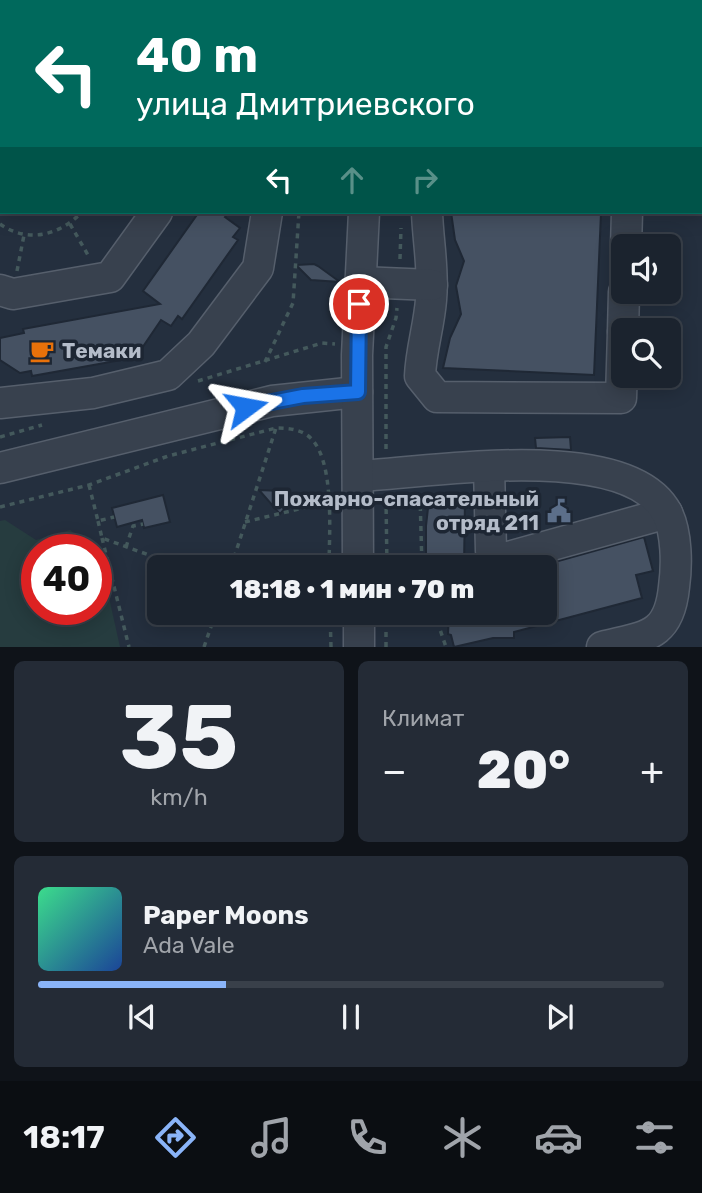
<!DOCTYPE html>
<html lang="ru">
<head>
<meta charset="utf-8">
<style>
  body { margin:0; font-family:Rubik,sans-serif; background:#242b36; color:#f1f3f6; height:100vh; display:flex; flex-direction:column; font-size:26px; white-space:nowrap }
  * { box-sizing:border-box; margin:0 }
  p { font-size:23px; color:#a0a4aa }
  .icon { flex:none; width:38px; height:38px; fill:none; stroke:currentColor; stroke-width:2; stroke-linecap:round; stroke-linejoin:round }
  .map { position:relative; height:647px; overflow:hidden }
  .side { display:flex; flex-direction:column; gap:14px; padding:14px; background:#0f1319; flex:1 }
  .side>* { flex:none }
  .top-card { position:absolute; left:0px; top:0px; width:704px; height:214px; box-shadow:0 4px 18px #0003,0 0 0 2px #39404a; background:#00695c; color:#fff; overflow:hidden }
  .buttons { position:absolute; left:611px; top:234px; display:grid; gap:14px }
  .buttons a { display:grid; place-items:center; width:70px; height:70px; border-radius:10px; background:#1b232e; box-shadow:0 4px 18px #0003,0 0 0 2px #39404a; font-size:35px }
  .speed { position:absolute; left:21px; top:534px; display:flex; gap:14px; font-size:35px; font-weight:700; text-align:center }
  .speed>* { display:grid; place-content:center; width:91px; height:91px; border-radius:50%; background:#1b232e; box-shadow:0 4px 18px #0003,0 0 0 2px #39404a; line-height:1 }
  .speed .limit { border:10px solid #d22; background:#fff; color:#111 }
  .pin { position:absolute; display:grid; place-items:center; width:60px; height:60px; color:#fff; margin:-30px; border:4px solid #fff; border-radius:50%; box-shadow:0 2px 7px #0007 }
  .me { position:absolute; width:77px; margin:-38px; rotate:77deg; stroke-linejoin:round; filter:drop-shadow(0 0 5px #0008) }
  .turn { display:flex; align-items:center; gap:24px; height:147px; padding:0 21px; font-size:32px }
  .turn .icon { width:91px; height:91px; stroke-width:2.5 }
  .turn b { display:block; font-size:49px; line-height:60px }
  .lanes { display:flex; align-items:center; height:66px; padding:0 21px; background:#0003; justify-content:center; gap:35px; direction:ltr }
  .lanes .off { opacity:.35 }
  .big { font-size:52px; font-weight:800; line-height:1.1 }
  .side .card { flex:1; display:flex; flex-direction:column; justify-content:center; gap:10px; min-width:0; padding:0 24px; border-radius:10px; background:#242b36 }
  .side .dial { align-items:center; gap:0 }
  .dial b { font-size:91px; line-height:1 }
  .song { display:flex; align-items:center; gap:21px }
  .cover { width:84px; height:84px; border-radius:10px; background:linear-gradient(135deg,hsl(150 70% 55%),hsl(220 70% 35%)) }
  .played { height:7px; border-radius:4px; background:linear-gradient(90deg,#8ab4f8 30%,#39404a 30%) }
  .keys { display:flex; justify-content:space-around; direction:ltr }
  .heat { display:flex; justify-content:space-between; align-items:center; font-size:38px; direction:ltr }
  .side .tiles { flex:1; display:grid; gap:14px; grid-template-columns:1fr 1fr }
  .card:last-child { grid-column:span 2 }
  .trip { position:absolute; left:147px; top:555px; width:410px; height:70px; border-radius:10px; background:#1b232e; box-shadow:0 4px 18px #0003,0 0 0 2px #39404a; font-weight:800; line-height:70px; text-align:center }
  .tab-bar { display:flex; height:112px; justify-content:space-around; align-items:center; background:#0b0e12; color:#a0a4aa }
  .tab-bar .icon { width:49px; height:49px }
  .tab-bar .current { color:#8ab4f8 }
  .tab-bar b { font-size:32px; color:#f1f3f6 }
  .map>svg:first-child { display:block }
</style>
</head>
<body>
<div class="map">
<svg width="702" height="647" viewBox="0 0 702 647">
  <rect width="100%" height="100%" fill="#242f3e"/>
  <polygon fill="#263c3f" points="5,520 36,540 70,530 95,549 37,550 37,609 96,609 96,551 99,552 120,647 0,647 0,521"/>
  <g fill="#455162" stroke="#1f2835" stroke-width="2">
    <polygon points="199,212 229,212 225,217 240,228 233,237 238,240 182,319 178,316 171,326 161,320 140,351 126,354 127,359 32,376 31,371 20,373 0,360 0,338 24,333 23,329 160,304 143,291"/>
    <polygon points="451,212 601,213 594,375 443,368 450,338 461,314 456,286 464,261 455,240"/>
    <polygon points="314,264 318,266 340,282 311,280 296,265"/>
    <polygon points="570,437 571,450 536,448 535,438"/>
    <polygon points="259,490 282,491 291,501 280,514"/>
    <polygon points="163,495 170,522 144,528 142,520 117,527 112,508"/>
    <polygon points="429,499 465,499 464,567 426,567 426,526"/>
    <polygon points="644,537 653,571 636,575 642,598 514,632 514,638 493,638 454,647 451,635 448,634 449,612 544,612 544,565"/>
  </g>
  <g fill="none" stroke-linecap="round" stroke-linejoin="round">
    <g stroke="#565f6c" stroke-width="33">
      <g id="minor">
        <polyline points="588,0 590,2"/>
        <polyline points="164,2 164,0"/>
        <polyline points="267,2 268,0"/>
        <polyline points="392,2 393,0"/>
        <polyline points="457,2 457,0"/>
        <path d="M427,212C428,242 434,270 431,300C429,326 421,350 420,376L437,397L621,398L623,332"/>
        <polyline points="626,247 627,212"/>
        <polyline points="360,282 432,285"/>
        <polyline points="0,290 13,294 110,277 157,212"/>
        <polyline points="623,331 624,292"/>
        <polyline points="0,403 93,393 168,375 201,344 258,268 267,212"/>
        <polyline points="489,467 491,551 494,558 501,559 667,513"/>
        <polyline points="0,468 272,401 357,392"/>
        <path d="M358,476C428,473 628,438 667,513C677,533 677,565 674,587C669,638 645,636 602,647"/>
        <polyline points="358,567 357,355 364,212"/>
        <polyline points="359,612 359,647"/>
      </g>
    </g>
    <g stroke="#44595c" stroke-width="3.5" stroke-dasharray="5 5" stroke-linecap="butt">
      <polyline points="77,2 77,0"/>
      <polyline points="87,2 88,0"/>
      <polyline points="322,2 323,0"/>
      <polyline points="421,2 421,0"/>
      <polyline points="0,114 2,113"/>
      <polyline points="0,128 2,126"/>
      <path d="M0,224C28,244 60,235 82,212"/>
      <polyline points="70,224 88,255"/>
      <polyline points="400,259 401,228"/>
      <polyline points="17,271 24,235"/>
      <polyline points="265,362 293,303 299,212"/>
      <polyline points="198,381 322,343 335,344"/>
      <polyline points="0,437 42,425"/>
      <polyline points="386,449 386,347 396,318 397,308"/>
      <polyline points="89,485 98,521 114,517"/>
      <polyline points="420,496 422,567"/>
      <polyline points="386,499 387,567"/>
      <path d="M0,507L89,485L168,456L276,428C287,428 298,429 307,435C336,455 329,535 329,567"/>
      <polyline points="98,521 102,538 182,567"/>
      <polyline points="245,522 328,502"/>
      <polyline points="102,538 129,647"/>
      <polyline points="126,547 133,526 143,524"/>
      <polyline points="231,567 276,428"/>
      <polyline points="308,612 330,620"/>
      <polyline points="330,612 331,647"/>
      <polyline points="434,612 446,647"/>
      <polyline points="204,647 216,612"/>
      <polyline points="386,647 386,612"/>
    </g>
    <use href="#minor" stroke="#38414e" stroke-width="30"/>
  </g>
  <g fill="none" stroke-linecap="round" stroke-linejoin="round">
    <g stroke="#114b97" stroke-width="18">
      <polyline id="route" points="246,407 303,396 358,392 359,304"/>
    </g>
    <use href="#route" stroke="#1a73e8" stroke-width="12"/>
  </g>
  <defs>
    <g id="cafe-bare" transform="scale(1.89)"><path d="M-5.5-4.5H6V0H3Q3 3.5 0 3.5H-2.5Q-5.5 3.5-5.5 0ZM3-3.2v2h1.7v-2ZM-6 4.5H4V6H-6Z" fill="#e8710a" stroke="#1d2633" stroke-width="2.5" paint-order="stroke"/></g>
    <g id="civic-bare" transform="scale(1.89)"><path d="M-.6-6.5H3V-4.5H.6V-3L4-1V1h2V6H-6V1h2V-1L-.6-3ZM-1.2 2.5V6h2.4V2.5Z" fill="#5c6f8a" stroke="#1d2633" stroke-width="2.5" paint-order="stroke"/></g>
  </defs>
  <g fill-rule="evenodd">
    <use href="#cafe-bare" x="42" y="351"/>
    <use href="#civic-bare" x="559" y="511"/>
  </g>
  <g text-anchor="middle" stroke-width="7" stroke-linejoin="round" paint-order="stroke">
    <g font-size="21" font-weight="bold" fill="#b4bcc9" stroke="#1d2633" text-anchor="start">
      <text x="62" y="358">Темаки</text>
      <text x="539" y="506" text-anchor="end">Пожарно-спасательный<tspan x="539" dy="24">отряд 211</tspan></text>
    </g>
  </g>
</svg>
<div class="buttons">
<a><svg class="icon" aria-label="sound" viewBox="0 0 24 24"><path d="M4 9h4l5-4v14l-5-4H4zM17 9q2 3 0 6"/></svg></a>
<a><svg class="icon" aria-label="search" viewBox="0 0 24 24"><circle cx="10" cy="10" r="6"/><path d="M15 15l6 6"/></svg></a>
</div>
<div class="speed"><div class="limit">40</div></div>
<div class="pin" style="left:359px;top:304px;background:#d93025"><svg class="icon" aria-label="arrive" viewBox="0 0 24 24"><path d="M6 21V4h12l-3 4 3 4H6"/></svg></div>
<svg class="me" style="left:246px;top:407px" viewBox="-20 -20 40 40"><path d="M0-17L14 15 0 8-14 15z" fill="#1a73e8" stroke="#fff" stroke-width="4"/></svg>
<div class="trip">18:18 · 1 мин · 70 m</div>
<div class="top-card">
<div class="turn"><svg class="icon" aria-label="left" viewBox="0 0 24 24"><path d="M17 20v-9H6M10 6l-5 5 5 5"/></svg><div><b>40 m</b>улица Дмитриевского</div></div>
<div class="lanes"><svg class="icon" aria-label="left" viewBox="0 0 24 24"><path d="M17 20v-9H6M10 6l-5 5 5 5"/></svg><svg class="icon off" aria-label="ahead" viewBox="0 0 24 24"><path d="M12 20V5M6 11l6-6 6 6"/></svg><svg class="icon off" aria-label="right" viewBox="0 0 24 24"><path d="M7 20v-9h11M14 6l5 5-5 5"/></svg></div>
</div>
</div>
<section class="side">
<div class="tiles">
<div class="card dial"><b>35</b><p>km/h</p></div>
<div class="card"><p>Климат</p>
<div class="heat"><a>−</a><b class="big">20°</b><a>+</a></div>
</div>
<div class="card">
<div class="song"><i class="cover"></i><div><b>Paper Moons</b><p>Ada Vale</p></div></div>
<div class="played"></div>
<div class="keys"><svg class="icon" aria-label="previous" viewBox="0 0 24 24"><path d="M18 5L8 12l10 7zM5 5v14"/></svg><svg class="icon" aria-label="pause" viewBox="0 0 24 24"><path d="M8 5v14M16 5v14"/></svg><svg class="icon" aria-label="next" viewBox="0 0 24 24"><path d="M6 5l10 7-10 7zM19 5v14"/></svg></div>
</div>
</div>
</section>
<nav class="tab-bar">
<b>18:17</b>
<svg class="icon current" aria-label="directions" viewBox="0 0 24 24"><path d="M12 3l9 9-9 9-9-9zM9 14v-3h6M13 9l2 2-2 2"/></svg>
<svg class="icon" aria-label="music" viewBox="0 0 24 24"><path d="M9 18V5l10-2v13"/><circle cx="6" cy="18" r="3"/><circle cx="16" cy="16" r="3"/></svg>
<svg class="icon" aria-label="phone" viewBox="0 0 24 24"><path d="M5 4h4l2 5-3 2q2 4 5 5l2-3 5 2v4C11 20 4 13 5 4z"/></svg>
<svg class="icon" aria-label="climate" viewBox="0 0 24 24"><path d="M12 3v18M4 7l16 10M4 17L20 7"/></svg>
<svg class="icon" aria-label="car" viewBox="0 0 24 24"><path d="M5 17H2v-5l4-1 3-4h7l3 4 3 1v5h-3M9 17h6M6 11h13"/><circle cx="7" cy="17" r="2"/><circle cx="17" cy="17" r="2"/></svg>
<svg class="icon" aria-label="filters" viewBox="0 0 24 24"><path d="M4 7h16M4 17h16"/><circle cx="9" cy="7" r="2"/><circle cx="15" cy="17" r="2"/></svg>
</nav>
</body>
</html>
